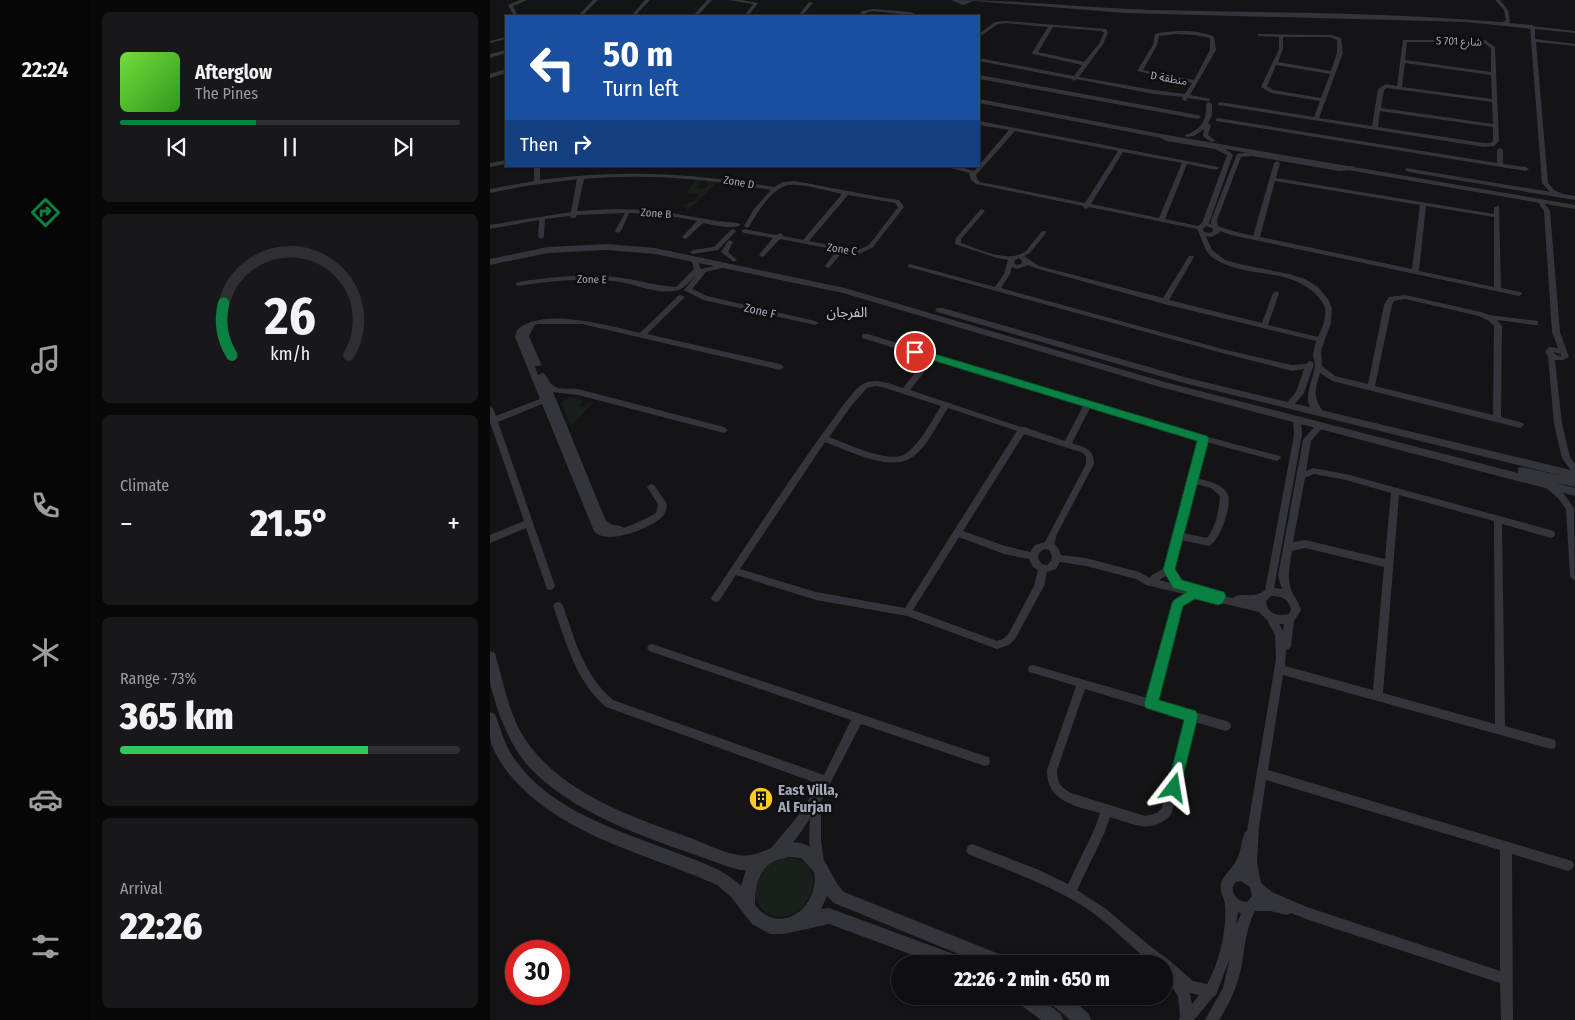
<!DOCTYPE html>
<html lang="en">
<head>
<meta charset="utf-8">
<style>
  body { margin:0; font-family:"Fira Sans Condensed","Noto Sans Arabic",sans-serif; background:#181719; color:#f1f3f6; height:100vh; display:flex; flex-direction:column; font-size:19px; white-space:nowrap }
  * { box-sizing:border-box; margin:0 }
  p { font-size:16px; color:#9b9c9f }
  .icon { flex:none; width:28px; height:28px; fill:none; stroke:currentColor; stroke-width:2; stroke-linecap:round; stroke-linejoin:round }
  .map { position:relative; flex:1; overflow:hidden }
  .panel { display:flex; flex-direction:column; gap:12px; padding:12px; background:#080809; width:400px }
  .panel>* { flex:none }
  .banner { position:absolute; left:15px; top:15px; width:475px; height:152px; border-radius:0px; box-shadow:0 1px 4px #0004,0 0 0 1px #2f2e30; background:#1a4fa0; color:#fff; overflow:hidden }
  .speed { position:absolute; left:15px; top:940px; display:flex; gap:10px; font-size:25px; font-weight:700; text-align:center }
  .speed>* { display:grid; place-content:center; width:65px; height:65px; border-radius:50%; background:#0f0e10; box-shadow:0 1px 4px #0004,0 0 0 1px #2f2e30; line-height:1 }
  .speed .limit { border:8px solid #d22; background:#fff; color:#111 }
  .pin { position:absolute; display:grid; place-items:center; width:42px; height:42px; color:#fff; margin:-21px; border:2px solid #fff; border-radius:50%; box-shadow:0 1px 5px #0007 }
  .me { position:absolute; width:55px; margin:-28px; rotate:14deg; stroke-linejoin:round; filter:drop-shadow(0 0 4px #0008) }
  .turn { display:flex; align-items:center; gap:18px; height:105px; padding:0 15px; font-size:22px }
  .turn .icon { width:65px; height:65px; stroke-width:2.5 }
  .turn b { display:block; font-size:35px; line-height:42px }
  .then { display:flex; align-items:center; height:48px; padding:0 15px; background:#0003; gap:10px; font-size:19px }
  .big { font-size:38px; font-weight:800; line-height:1.1 }
  .panel .tile { flex:1; display:flex; flex-direction:column; justify-content:center; gap:8px; min-width:0; padding:0 18px; border-radius:8px; background:#181719 }
  .panel .dial { align-items:center; gap:0 }
  .dial svg { height:130px; overflow:visible; fill:none; stroke:#2f2e30; stroke-width:7; stroke-linecap:round; text-anchor:middle }
  .dial text { fill:#f1f3f6; stroke:none }
  .song { display:flex; align-items:center; gap:15px }
  .cover { width:60px; height:60px; border-radius:8px; background:linear-gradient(135deg,hsl(100 70% 55%),hsl(110 70% 35%)) }
  .played { height:5px; border-radius:2px; background:linear-gradient(90deg,#0b8043 40%,#2f2e30 40%) }
  .keys { display:flex; justify-content:space-around; direction:ltr }
  .heat { display:flex; justify-content:space-between; align-items:center; font-size:28px; direction:ltr }
  .charge { height:8px; border-radius:4px; background:linear-gradient(90deg,#34c759 73%,#2f2e30 0) }
  .trip { position:absolute; left:401px; top:955px; width:282px; height:50px; border-radius:25px; background:#0f0e10; box-shadow:0 1px 4px #0004,0 0 0 1px #2f2e30; font-weight:800; line-height:50px; text-align:center }
  main { display:flex; flex:1; min-height:0 }
  .tab-bar { display:flex; flex-direction:column; width:90px; justify-content:space-around; align-items:center; background:#060606; color:#9b9c9f }
  .tab-bar .icon { width:35px; height:35px }
  .tab-bar .current { color:#0b8043 }
  .tab-bar b { font-size:22px; color:#f1f3f6 }
  .map>svg:first-child { display:block }
</style>
</head>
<body>
<main>
<nav class="tab-bar">
<b>22:24</b>
<svg class="icon current" aria-label="directions" viewBox="0 0 24 24"><path d="M12 3l9 9-9 9-9-9zM9 14v-3h6M13 9l2 2-2 2"/></svg>
<svg class="icon" aria-label="music" viewBox="0 0 24 24"><path d="M9 18V5l10-2v13"/><circle cx="6" cy="18" r="3"/><circle cx="16" cy="16" r="3"/></svg>
<svg class="icon" aria-label="phone" viewBox="0 0 24 24"><path d="M5 4h4l2 5-3 2q2 4 5 5l2-3 5 2v4C11 20 4 13 5 4z"/></svg>
<svg class="icon" aria-label="climate" viewBox="0 0 24 24"><path d="M12 3v18M4 7l16 10M4 17L20 7"/></svg>
<svg class="icon" aria-label="car" viewBox="0 0 24 24"><path d="M5 17H2v-5l4-1 3-4h7l3 4 3 1v5h-3M9 17h6M6 11h13"/><circle cx="7" cy="17" r="2"/><circle cx="17" cy="17" r="2"/></svg>
<svg class="icon" aria-label="filters" viewBox="0 0 24 24"><path d="M4 7h16M4 17h16"/><circle cx="9" cy="7" r="2"/><circle cx="15" cy="17" r="2"/></svg>
</nav>
<section class="panel">
<div class="tile">
<div class="song"><i class="cover"></i><div><b>Afterglow</b><p>The Pines</p></div></div>
<div class="played"></div>
<div class="keys"><svg class="icon" aria-label="previous" viewBox="0 0 24 24"><path d="M18 5L8 12l10 7zM5 5v14"/></svg><svg class="icon" aria-label="pause" viewBox="0 0 24 24"><path d="M8 5v14M16 5v14"/></svg><svg class="icon" aria-label="next" viewBox="0 0 24 24"><path d="M6 5l10 7-10 7zM19 5v14"/></svg></div>
</div>
<div class="tile dial"><svg viewBox="0 0 100 80">
<path d="M14 69A42 42 0 1 1 86 69"/>
<path d="M14 69A42 42 0 0 1 9 37" stroke="#0b8043"/>
<text x="50" y="56" font-size="32" font-weight="700">26</text>
<text x="50" y="72" font-size="11">km/h</text>
</svg></div>
<div class="tile"><p>Climate</p>
<div class="heat"><a>−</a><b class="big">21.5°</b><a>+</a></div>
</div>
<div class="tile"><p>Range · 73%</p><b class="big">365 km</b><div class="charge"></div></div>
<div class="tile"><p>Arrival</p><b class="big">22:26</b></div>
</section>
<div class="map">
<svg width="1085" height="1020" viewBox="0 0 1085 1020">
  <rect width="100%" height="100%" fill="#141315"/>
  <g fill="#19201b">
    <polygon points="206,180 212,181 206,187 211,190 218,186 217,182 219,181 226,183 196,212 197,208 192,206 193,205 206,200 209,194 196,193"/>
    <polygon points="79,397 92,400 93,401 89,406 94,407 98,403 103,403 81,426 71,403"/>
    <path d="M294,858C344,856 322,924 284,916C260,911 262,880 277,867C282,862 288,860 294,858Z"/>
  </g>
  <g fill="none" stroke-linecap="round" stroke-linejoin="round">
    <g fill="#34343b" fill-rule="evenodd">
      <polygon points="30,0 37,0 23,6 28,16 24,16 18,5"/>
      <polygon points="103,0 108,0 92,16 88,16"/>
      <polygon points="155,0 160,0 145,16 141,16"/>
      <polygon points="217,0 222,0 207,16 203,16"/>
      <polygon points="238,0 252,0 268,3 258,16 254,16 263,4"/>
      <polygon points="1005,0 1010,0 1018,10 1020,22 1012,25 1010,24 1016,20 1014,10"/>
      <polygon points="319,2 323,3 312,16 308,16"/>
      <polygon points="383,9 421,12 428,16 383,11 376,13 373,16 369,16 372,11"/>
      <path d="M516,21L616,29L618,33L613,44L589,77L664,90L695,94L702,83L647,71L663,45L665,34C680,30 711,29 724,37L726,50L700,95L721,99L718,101L698,98L695,101L692,99L693,97L664,94L586,79L584,81L582,79L489,61V58L584,76L592,65L543,54L542,53L558,27L516,23L508,24L489,37V34L505,22ZM563,27L612,31L614,33L609,44L594,62L548,52ZM686,34L704,35L720,38V50L704,80L653,70L667,45L669,36Z"/>
      <polygon points="1042,26 1085,31 1085,33 1045,29 1045,39 1085,44 1085,46 1046,42 1058,183 1064,190 1075,195 1076,196 1073,198 1060,192 1052,183 1040,27"/>
      <path d="M770,34L841,35L851,38L853,53L829,118L882,126L888,89L896,84L907,86L913,40H995L1005,47L1009,141L1004,146L994,147L728,105V103L730,102L824,117L830,101L781,93L771,87L789,49V37L768,36V34ZM793,37H840L847,40V53L841,71L788,62L793,49ZM917,42H992L1001,48V72L915,60ZM915,63L1001,75L1002,99L912,87ZM786,65L840,74L831,98L783,90L777,86ZM897,88L1002,102L1003,124L891,108L894,90ZM890,111L1003,127V141L1000,143H994L888,127Z"/>
      <polygon points="16,37 16,39 0,43 0,41"/>
      <polygon points="16,50 16,53 0,58 0,54"/>
      <polygon points="489,75 708,115 711,117 708,119 489,79"/>
      <path d="M719,102L722,104V115L718,123L721,125L718,135L726,141L721,142L713,136L714,129L704,136L695,137V135C710,131 718,119 716,104Z"/>
      <polygon points="728,118 1007,163 1007,150 1010,148 1013,150 1013,164 1036,167 1039,169 1036,171 726,121 726,119"/>
      <path d="M489,121L728,167L729,168L726,170L697,164L675,219L708,226L712,223L737,155L725,149L676,141L669,137V135C676,135 682,139 689,140C707,143 729,141 743,155L719,223L721,224V220L747,154L762,152L849,167L863,166L866,168L863,170L849,171L762,156L751,157L727,220L728,226L743,231L763,236L784,163L787,161L790,163L786,178L1004,214V207L1009,206L1011,288L1031,292L1032,294L1029,296L741,235L730,231L729,233L721,237L716,236L722,250L735,260L749,264L799,274L815,279L828,287L838,299L842,308L841,323L831,350L832,366L845,376L878,384L894,305L899,297L915,295L991,312L999,315L1048,321V325H1045L1007,320L1012,326L1011,417L1033,423L1034,425L1030,428L842,381L830,373C825,391 822,396 834,413L830,416C807,405 824,381 825,365C825,362 824,359 823,357C823,351 825,346 826,341L674,304L545,268L538,265L536,266L527,269L522,267L520,274L511,288L736,350L802,365L816,364L820,361L823,362L824,364L814,393L802,407L799,408L795,405L806,392L814,369L802,371L736,354L418,267V265L420,264L505,287L514,274L518,260L507,258L465,244L466,238L490,210L492,209L495,211L471,239V243C489,249 520,265 537,250C542,244 547,237 552,231H556V233L540,253L534,256L549,266L673,298L699,256H703L704,257L679,300L772,323L783,293L786,291L789,293L778,325L828,337C831,330 835,323 835,315C836,308 834,303 829,298C804,268 762,278 730,262C713,254 715,244 707,229L599,207L596,209L594,208L593,206L486,184L481,180L479,173L457,167L456,166H467L484,171L519,130L489,125ZM525,131L628,151L595,203L490,182L487,179L486,175ZM633,152L692,163L669,218L601,204ZM785,181L930,205L922,269L770,237ZM936,206L1004,217V287L929,271ZM716,226L722,228L723,231L720,233L714,232L713,229ZM529,258L532,261L531,264L527,265L524,263L525,260ZM915,299L989,316L999,321L1004,326L1003,415L885,386L902,305L904,301Z"/>
      <polygon points="16,160 16,164 0,167 0,163"/>
      <path d="M44,166H50V180C129,169 206,173 284,187L293,182L305,181L395,198L409,200L414,207L383,247L369,254L353,251L340,267L338,268L335,266L347,250L290,239L274,256L272,257L269,255L283,238L254,233L251,231L254,229L286,235L290,233L292,234L293,236L313,240L352,194C339,191 311,183 298,185C282,188 266,214 259,227L257,228L254,226L264,209L281,190C219,179 156,173 94,179L87,211L123,209L164,210L227,221L248,223L251,225C242,230 224,225 213,223L197,238L195,239L192,237L207,221L175,215L139,213L131,231L128,233L125,231L135,213L87,215L85,218H81L80,216L55,219L54,237L51,239L48,237L49,220L0,229V225L81,212L87,179L36,186L0,193V189L44,181ZM358,195L405,203L408,207L379,245L368,250L356,248L355,246L353,245L350,247L319,241Z"/>
      <path d="M1050,199L1052,200L1060,211L1070,332L1079,357L1073,360H1065L1072,424L1080,457L1085,464V473L1082,472L1072,458L1064,424L1058,356L1055,352L1059,347L1068,348L1062,332L1054,211L1047,201ZM1063,352L1071,354V356L1066,355Z"/>
      <polygon points="243,229 246,231 228,250 203,254 200,252 203,250 224,247 241,230"/>
      <polygon points="240,240 243,242 238,252 247,260 244,262 231,252 238,241"/>
      <path d="M196,255L207,260L211,269L234,264L237,266L236,267L216,272L202,289L217,296L325,321L329,323L325,325L213,300L194,290L207,274C200,281 194,290 184,291C164,294 143,283 124,281C92,278 59,281 28,286L25,284C31,280 43,280 51,279C75,276 100,274 125,277C146,279 165,286 186,287L204,269L202,262L193,257Z"/>
      <path d="M189,295H191L195,297L157,334L290,364L294,367L290,370L92,324H47L44,326L39,336L51,364L50,366H45L48,375L52,373L55,374C64,392 70,388 88,389L234,427L238,430L234,433L88,395L63,392L116,521C123,527 129,524 134,528L153,520L166,513L168,504L157,487L161,484L164,485L177,504C177,509 175,514 171,518C158,529 116,546 104,531L52,404L8,422L65,586L63,589L60,590L57,589L36,528L0,543V535L34,521L0,422V407L3,408L6,416L50,399L25,337L27,330C53,306 119,326 150,333Z"/>
      <path d="M372,334H378L677,426L790,456L791,458L787,461L716,442L707,478C717,481 734,484 738,495C742,506 730,541 719,546L691,540L684,570L691,581L692,586L742,598C751,591 764,600 775,590L804,435L803,419L807,416L811,419L812,435L784,588L792,589L788,576L813,440L827,424L830,423L834,426L821,441L816,471L823,468L856,474L1064,531L1065,534L1064,537L1061,538L1012,524L1015,726L1065,740L1066,744L1065,748L1061,749L793,675L778,770L1082,861L1084,865L1082,869L1078,871L1022,854L1023,1020H1011L1010,983L816,919L801,913L797,915L780,911H765C755,930 755,949 751,969C747,987 739,1005 729,1020H715L733,988L740,958L726,995L723,997L704,1020H689L690,1016L688,996L676,978L677,974L675,972V964H663C641,947 622,926 599,910C562,885 519,871 478,854L476,850L478,846L482,844L549,870L578,884L605,828L610,813C586,806 556,802 557,770L586,686L543,673L539,672L538,669L539,666L543,665L657,698L683,603L685,600L694,594L656,585L646,579L596,566L570,562L566,569L557,572L554,586L525,639L519,645L507,649L417,616L326,600L246,575L229,601L226,602L223,601L221,598L223,595C262,537 300,478 341,422C348,413 364,388 373,384C386,377 400,384 413,388L437,358L372,338ZM444,360L593,406L575,441L537,428L536,427H531L420,390ZM385,386L392,387L451,406C442,420 428,448 413,455C398,463 355,443 339,437L362,405L377,388ZM458,408L527,431L415,608L326,592L250,569L335,442C357,450 400,472 421,458C436,449 448,423 458,408ZM600,408L709,440L675,568L662,575L660,578L649,572L596,558L571,555L568,548L564,544L567,534L604,464C604,448 595,448 582,443ZM534,434L593,453L596,457V464L555,542L545,545L540,552L515,546L473,531ZM824,474L856,480L901,493L895,559L815,540L803,542L815,478ZM706,484L721,488L730,496C729,510 726,527 717,538L693,533ZM909,495L1004,521L1005,724L893,693ZM469,537L514,554L539,559L543,567L548,570L544,586L519,633L513,639L507,641L423,610ZM815,548L894,567L883,690L795,666L796,650L799,649L801,646L804,621L811,610C809,602 805,598 802,592C796,578 800,565 802,551ZM554,549L559,550L562,555L561,561L557,565L552,564L548,559L549,553ZM677,575L683,584L669,580ZM781,596C792,596 799,599 801,610L799,614C788,617 777,614 776,601ZM706,597L769,612L777,620L785,635L786,659L757,831L755,832C751,841 751,853 746,861C742,869 733,875 731,884C729,892 735,898 735,906C737,929 729,964 717,984L703,981L679,960L660,946L616,909L587,890L614,834L620,817C644,824 661,835 681,815L705,722L736,731L740,729L741,726L740,723L736,721L667,701L692,605ZM789,624H794L793,631ZM595,689L695,719L672,808L667,813L655,816L581,793C571,788 567,782 567,770ZM776,780L1010,850V971L817,907L782,892L771,883L767,863L769,827ZM751,881L760,887L762,896L757,902C746,902 738,890 746,882ZM748,912L751,914L746,925ZM700,993L709,995L702,1004L700,994Z"/>
      <polygon points="1058,482 1074,494 1084,508 1085,580 1082,579 1080,576 1076,509 1068,498 1055,487 1054,485 1055,483"/>
      <path d="M68,602L71,603L73,606C86,642 93,674 123,700L334,775L361,720L159,651L157,648L159,645L162,644L495,756L499,757L500,761L499,765L495,766L371,724L331,801V840L334,863L332,867L328,869L324,867C318,852 319,834 320,818C313,830 298,852 286,857L282,855L280,851L282,847L307,817L329,784L116,707C85,680 77,644 63,606L65,603Z"/>
    </g>
    <g fill="#34343b" fill-rule="evenodd">
      <path d="M461,0C528,0 597,8 664,10C790,13 917,12 1042,25L1045,27L1042,29L976,22L635,13L484,1L473,5Z"/>
      <polygon points="16,69 16,73 0,78 0,74"/>
      <polygon points="489,99 671,134 1085,205 1085,209 671,138 489,103"/>
      <polygon points="916,168 1085,196 1085,200 919,172 915,170"/>
      <polygon points="117,244 165,248 355,288 671,381 1028,473 1028,468 1032,467 1073,476 694,383 447,312 445,310 447,308 453,308 694,377 1085,471 1085,487 1064,482 1085,488 1085,496 670,387 353,293 165,254 117,250 58,253 0,265 0,259 58,247"/>
      <path d="M0,651L5,653L6,657C14,684 19,715 35,739C71,793 140,816 198,837C214,843 231,852 248,855C275,860 291,831 321,847C337,857 341,879 354,892L519,958L521,964H493L344,903L337,896L331,909L339,908L469,956L475,958L477,964H447L339,924L294,934H280L262,924L241,897L227,885C157,853 72,837 20,775C12,765 3,752 0,738C0,730 0,720 0,712L5,714C10,726 13,740 20,752C55,810 128,830 187,853C208,861 234,869 251,886L256,870H250L236,866C172,842 91,820 42,770C25,753 15,730 7,708C5,699 1,690 0,682C0,672 0,661 0,651ZM299,857L311,858L324,872C330,906 291,938 265,905C265,880 271,861 299,857Z"/>
      <polygon points="525,996 547,996 571,1014 573,1020 551,1020 527,1002"/>
      <polygon points="557,996 578,996 599,1014 601,1020 580,1020 559,1002"/>
    </g>
  </g>
  <polygon fill="#0b8043" stroke="#07532c" points="425,348 717,436 719,439 685,569 692,580 734,592 736,596 733,603 728,605 705,599 693,606 669,700 706,711 708,716 689,793 684,795 679,793 677,788 694,720 656,708 654,704 682,603 684,600 697,592 683,588 673,570 707,441 422,354 420,352"/>
  <defs>
    <g id="building-disc" transform="scale(1.25)"><circle r="9.5" fill="#fdcb23" stroke="#0f0e10"/><path d="M-4-6H4V6H1V3H-1V6H-4ZM-2.5-4.3h1.7v1.8h-1.7ZM.8-4.3h1.7v1.8H.8ZM-2.5-1h1.7V.8h-1.7ZM.8-1h1.7V.8H.8Z" fill="#111"/></g>
  </defs>
  <g fill-rule="evenodd">
    <use href="#building-disc" x="271" y="799"/>
  </g>
  <g text-anchor="middle" stroke-width="5" stroke-linejoin="round" paint-order="stroke">
    <g font-size="11" fill="#a4a8b7" stroke="#0f0e10">
      <text transform="translate(969 41) rotate(2)" y="4">S 701 شارع</text>
      <text transform="translate(679 78) rotate(10)" y="4">D منطقة</text>
      <text transform="translate(249 182) rotate(10)" y="4">Zone D</text>
      <text transform="translate(166 213) rotate(4)" y="4">Zone B</text>
      <text transform="translate(352 249) rotate(8)" y="4">Zone C</text>
      <text transform="translate(102 279) rotate(1)" y="4">Zone E</text>
    </g>
    <g font-size="12" fill="#a4a8b7" stroke="#0f0e10">
      <text transform="translate(270 311) rotate(13)" y="4">Zone F</text>
    </g>
    <g font-size="14" fill="#c5c7d2" stroke="#0f0e10">
      <text x="357" y="317">الفرجان</text>
    </g>
    <g font-size="15" font-weight="bold" fill="#a4a8b7" stroke="#0f0e10" text-anchor="start">
      <text x="288" y="795">East Villa,<tspan x="288" dy="17">Al Furjan</tspan></text>
    </g>
  </g>
</svg>
<div class="speed"><div class="limit">30</div></div>
<div class="pin" style="left:425px;top:352px;background:#d93025"><svg class="icon" aria-label="arrive" viewBox="0 0 24 24"><path d="M6 21V4h12l-3 4 3 4H6"/></svg></div>
<svg class="me" style="left:684px;top:788px" viewBox="-20 -20 40 40"><path d="M0-17L14 15 0 8-14 15z" fill="#0b8043" stroke="#fff" stroke-width="4"/></svg>
<div class="trip">22:26 · 2 min · 650 m</div>
<div class="banner">
<div class="turn"><svg class="icon" aria-label="left" viewBox="0 0 24 24"><path d="M17 20v-9H6M10 6l-5 5 5 5"/></svg><div><b>50 m</b>Turn left</div></div>
<div class="then">Then<svg class="icon" aria-label="right" viewBox="0 0 24 24"><path d="M7 20v-9h11M14 6l5 5-5 5"/></svg></div>
</div>
</div>
</main>
</body>
</html>
